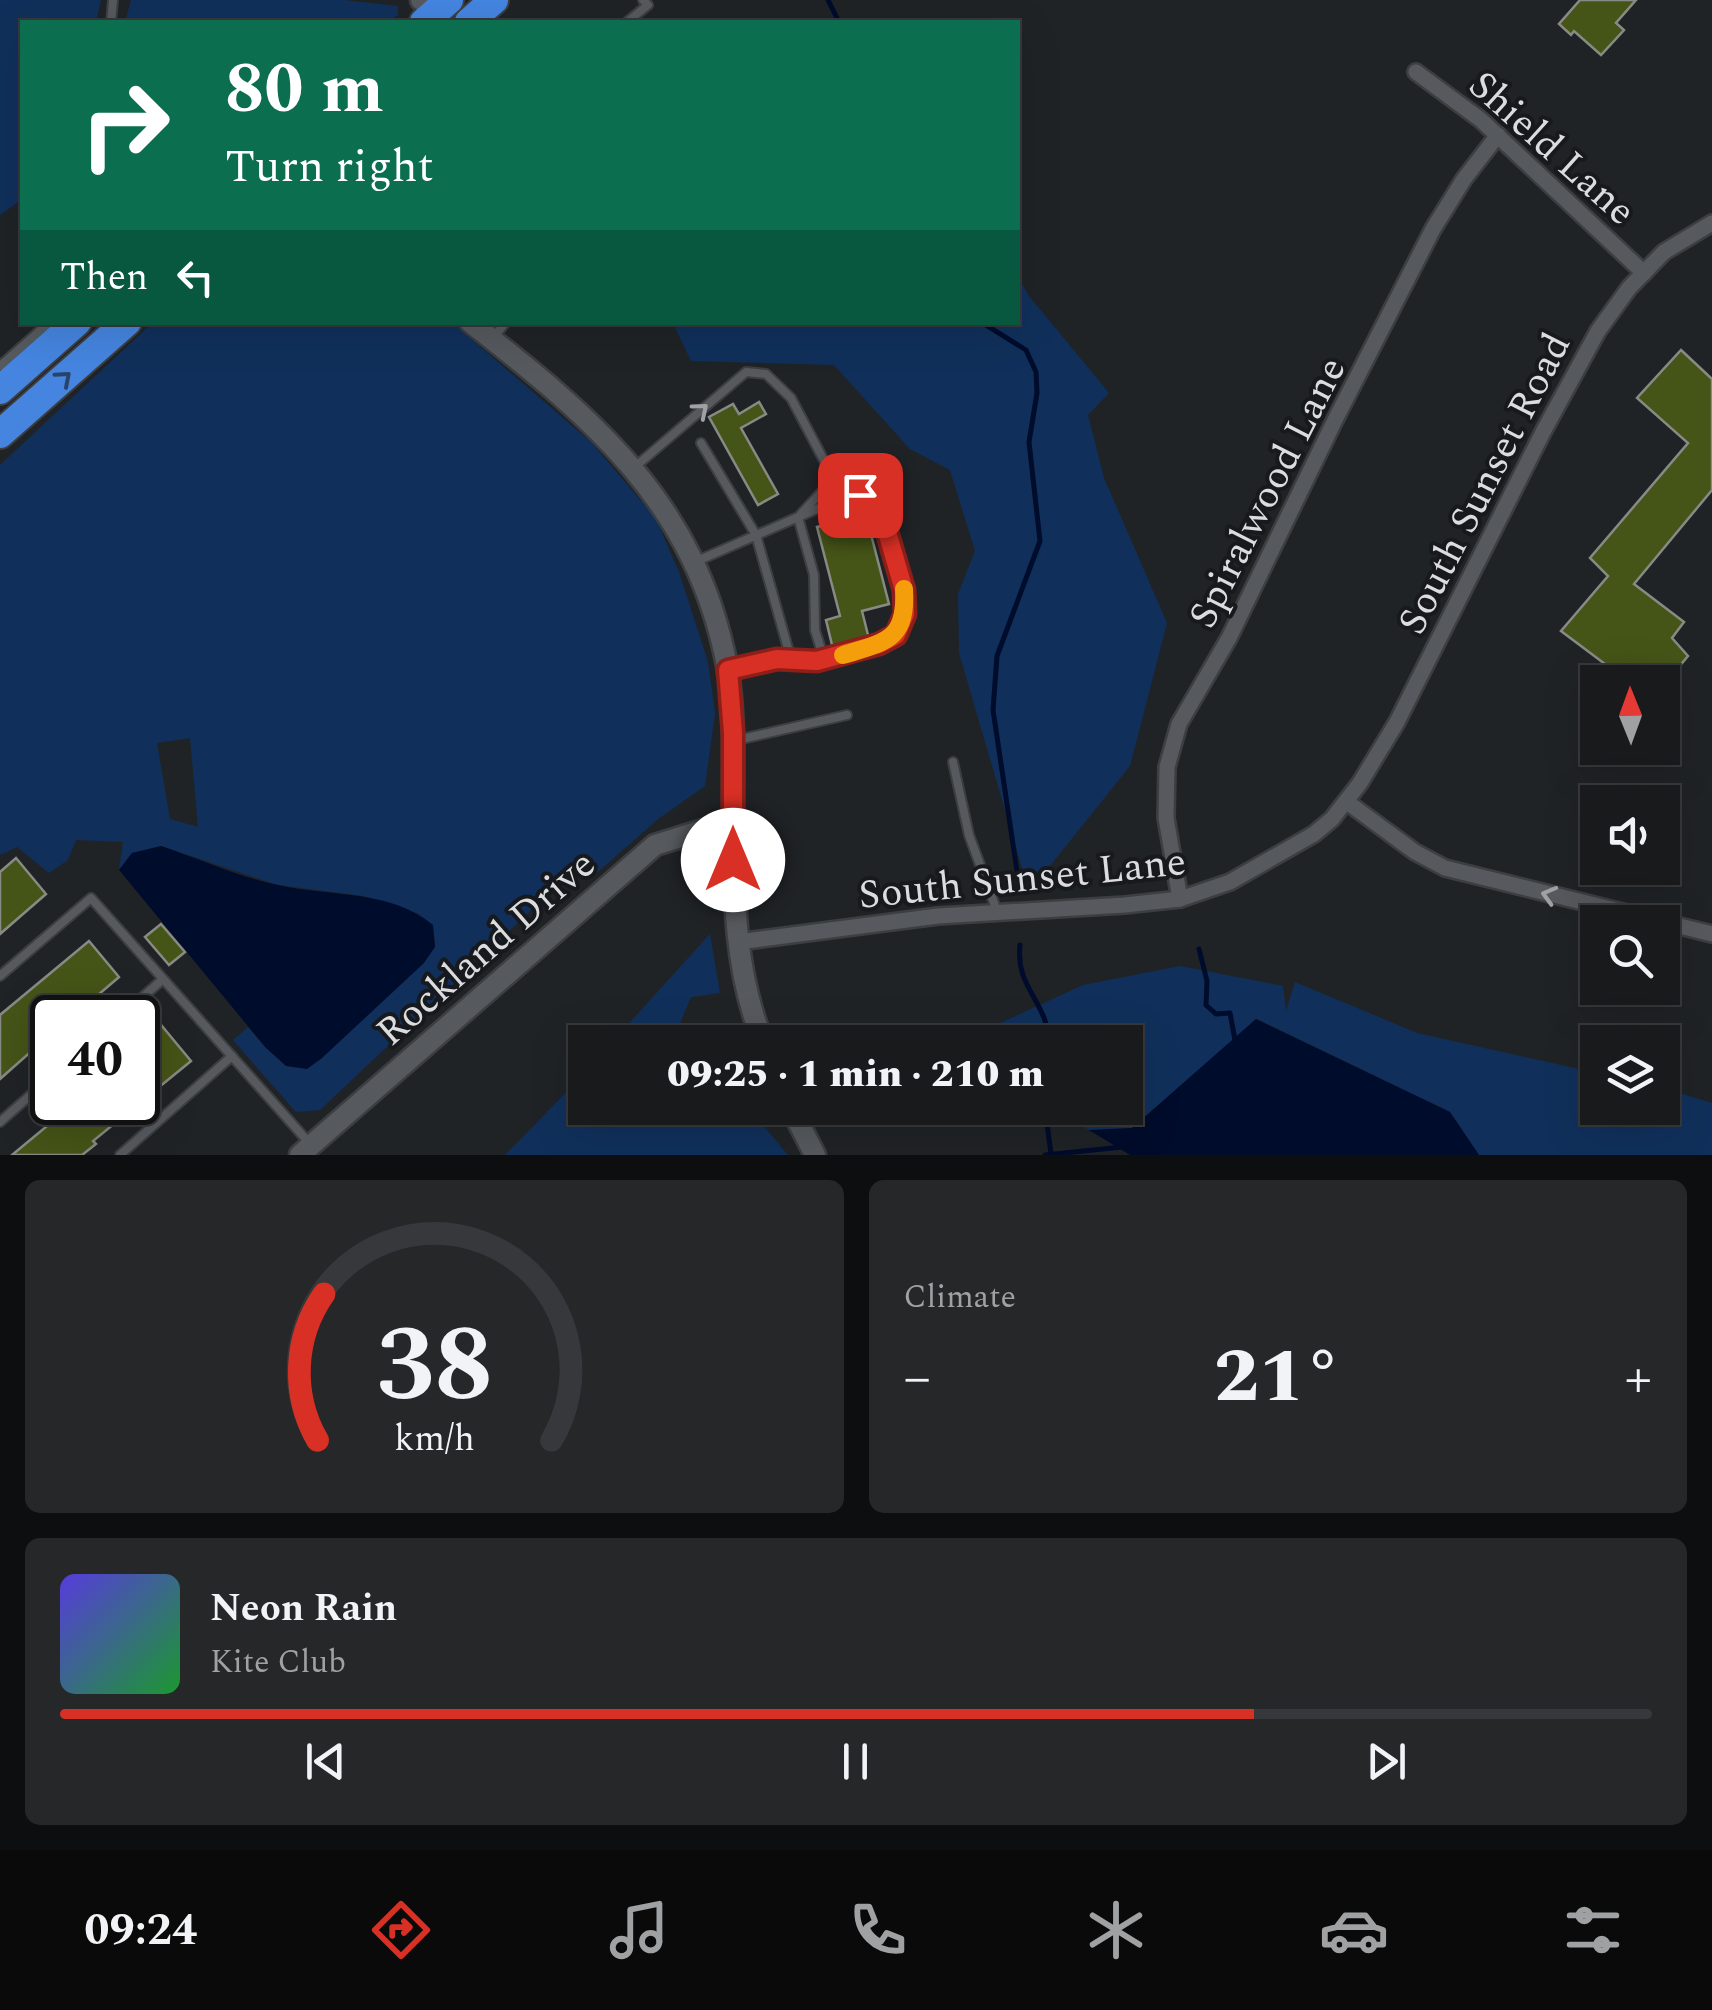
<!DOCTYPE html>
<html lang="en">
<head>
<meta charset="utf-8">
<style>
  body { margin:0; font-family:Spectral,serif; background:#252729; color:#f1f3f6; height:100vh; display:flex; flex-direction:column; font-size:38px; white-space:nowrap }
  * { box-sizing:border-box; margin:0 }
  p { font-size:32px; color:#9fa1a3 }
  .icon { flex:none; width:55px; height:55px; fill:none; stroke:currentColor; stroke-width:2; stroke-linecap:round; stroke-linejoin:round }
  .map { position:relative; height:1155px; overflow:hidden }
  .side { display:flex; flex-direction:column; gap:25px; padding:25px; background:#0d0e0f; flex:1 }
  .side>* { flex:none }
  .hud { position:absolute; left:20px; top:20px; width:1000px; height:305px; border-radius:0px; box-shadow:0 10px 40px #0002,0 0 0 2px #36383b; background:#0b6e4f; color:#fff; overflow:hidden }
  .needle { width:65px; rotate:359deg }
  .controls { position:absolute; left:1580px; top:665px; display:grid; gap:20px }
  .controls a { display:grid; place-items:center; width:100px; height:100px; border-radius:0px; background:#181a1c; box-shadow:0 10px 40px #0002,0 0 0 2px #36383b; font-size:50px }
  .speed { position:absolute; left:30px; top:995px; display:flex; gap:20px; font-size:50px; font-weight:700; text-align:center }
  .speed>* { display:grid; place-content:center; width:130px; height:130px; border-radius:50%; background:#181a1c; box-shadow:0 10px 40px #0002,0 0 0 2px #36383b; line-height:1 }
  .speed .limit { border:5px solid #111; border-radius:15px; background:#fff; color:#111 }
  .pin { position:absolute; display:grid; place-items:center; width:85px; height:85px; color:#fff; margin:-42px; border-radius:20px; box-shadow:0 5px 15px #0006 }
  .me { position:absolute; width:110px; margin:-55px; rotate:0deg; stroke-linejoin:round; filter:drop-shadow(0 0 8px #0008) }
  .turn { display:flex; align-items:center; gap:35px; height:210px; padding:0 40px; font-size:45px }
  .turn .icon { width:130px; height:130px; stroke-width:2.5 }
  .turn b { display:block; font-size:70px; line-height:85px }
  .then { display:flex; align-items:center; height:95px; padding:0 40px; background:#0003; gap:20px; font-size:38px }
  .big { font-size:75px; font-weight:800; line-height:1.1 }
  .side .card { flex:1; display:flex; flex-direction:column; justify-content:center; gap:15px; min-width:0; padding:0 35px; border-radius:15px; background:#252729 }
  .side .dial { align-items:center; gap:0 }
  .dial svg { height:260px; overflow:visible; fill:none; stroke:#36383b; stroke-width:7; stroke-linecap:round; text-anchor:middle }
  .dial text { fill:#f1f3f6; stroke:none }
  .song { display:flex; align-items:center; gap:30px }
  .cover { width:120px; height:120px; border-radius:15px; background:linear-gradient(135deg,hsl(250 70% 55%),hsl(130 70% 35%)) }
  .played { height:10px; border-radius:5px; background:linear-gradient(90deg,#d93025 75%,#36383b 75%) }
  .keys { display:flex; justify-content:space-around; direction:ltr }
  .heat { display:flex; justify-content:space-between; align-items:center; font-size:55px; direction:ltr }
  .side .tiles { flex:1; display:grid; gap:25px; grid-template-columns:1fr 1fr }
  .card:last-child { grid-column:span 2 }
  .trip { position:absolute; left:568px; top:1025px; width:575px; height:100px; border-radius:0px; background:#181a1c; box-shadow:0 10px 40px #0002,0 0 0 2px #36383b; font-weight:800; line-height:100px; text-align:center }
  .menu { display:flex; height:160px; justify-content:space-around; align-items:center; background:#0a0a0b; color:#9fa1a3 }
  .menu .icon { width:70px; height:70px }
  .menu .current { color:#d93025 }
  .menu b { font-size:45px; color:#f1f3f6 }
  .map>svg:first-child { display:block }
</style>
</head>
<body>
<div class="map">
<svg width="1712" height="1155" viewBox="0 0 1712 1155">
  <rect width="100%" height="100%" fill="#202326"/>
  <g fill="#10305b" fill-rule="evenodd">
    <polygon points="0,0 101,0 96,22 22,22 21,200 0,215"/>
    <polygon points="131,0 345,0 398,6 398,15 388,22 125,22"/>
    <polygon points="1018,277 1029,296 1109,393 1088,415 1104,478 1167,623 1130,766 1029,892 959,653 958,594 975,551 950,470 910,449 834,365 691,361 673,323 1018,322"/>
    <path d="M152,323H453L591,442L655,517L679,572L708,662L715,713L705,786L658,819L591,878L578,866L320,1110L296,1112L233,1040L248,1027L266,1048L435,947L433,926L419,914L364,896L278,885L161,846L132,853L119,870L123,842L76,840L68,860L49,873L17,847L0,855V465ZM190,738L198,827L170,819L157,743Z"/>
    <polygon points="710,934 720,993 691,997 678,1028 718,1032 721,1042 612,1042"/>
    <polygon points="1180,966 1283,986 1286,1011 1295,982 1417,1033 1597,1073 1598,1108 1662,1108 1663,1088 1712,1103 1712,1155 1479,1155 1450,1112 1257,1019 1132,1128 1089,1130 1052,1108 1125,1108 1125,1042 959,1042 1083,985"/>
    <polygon points="585,1073 585,1108 749,1108 788,1155 505,1155"/>
  </g>
  <g fill="#000c2c">
    <path d="M161,846C200,859 239,877 278,885C330,897 390,889 433,925L435,947L424,963L322,1058L307,1069L286,1066L266,1048L119,870L132,853Z"/>
    <polygon points="1256,1019 1450,1112 1479,1155 1130,1155 1089,1130 1132,1128"/>
  </g>
  <g fill="none" stroke-linecap="round" stroke-linejoin="round">
    <g stroke="#000c2c" stroke-width="5">
      <polyline points="828,0 839,22"/>
      <polyline points="981,322 1026,350 1036,372 1037,393 1029,442 1040,541 997,656 993,710 1017,871"/>
      <path d="M1020,945C1015,989 1049,1002 1048,1042"/>
      <polyline points="1199,949 1207,981 1206,1005 1216,1014 1230,1013 1235,1040"/>
      <polyline points="1045,1108 1051,1154"/>
      <polyline points="1045,1155 1122,1147"/>
    </g>
  </g>
  <g fill="#455417" stroke="#888a85" stroke-width="2.5">
    <polygon points="1580,0 1636,0 1616,23 1624,30 1601,55 1574,31 1571,35 1559,24"/>
    <polygon points="1681,350 1712,379 1712,490 1634,584 1684,622 1672,638 1688,656 1666,682 1629,682 1561,631 1608,576 1590,558 1688,443 1637,398"/>
    <polygon points="759,402 766,414 741,428 778,494 758,505 709,417 733,404 739,414"/>
    <polygon points="866,515 889,604 862,611 869,639 833,649 826,620 840,616 817,527"/>
    <polygon points="16,858 46,894 0,934 0,872"/>
    <polygon points="161,924 185,952 169,965 145,937"/>
    <polygon points="89,941 119,977 71,1018 52,1018 52,1033 0,1079 0,1015"/>
    <polygon points="162,1026 191,1061 93,1141 96,1144 82,1155 12,1155 76,1102 138,1102 138,1046"/>
  </g>
  <g fill="none" stroke-linecap="round" stroke-linejoin="round">
    <g stroke="#3c3e41" stroke-width="12">
      <g id="lane">
        <polyline points="111,22 113,0"/>
        <polyline points="627,22 648,5 643,0"/>
        <polyline points="493,338 506,322"/>
        <polyline points="0,366 43,328 58,325"/>
        <polyline points="701,443 756,535 791,659"/>
        <polyline points="636,466 746,372 766,374 791,398 828,468 827,486 801,514"/>
        <polyline points="798,517 814,575 815,630 824,659"/>
        <polyline points="697,561 819,508 861,495 871,501 887,532 904,590 905,613 896,635 879,644 817,661 777,659 732,669"/>
        <polyline points="737,740 847,715"/>
        <polyline points="953,762 969,835 997,911"/>
        <polyline points="0,976 91,898 311,1145"/>
        <polyline points="119,1018 163,979"/>
        <polyline points="0,1122 52,1076"/>
        <polyline points="120,1155 232,1056"/>
      </g>
    </g>
    <g stroke="#3c3e41" stroke-width="20">
      <g id="street">
        <polyline points="1416,72 1481,120 1644,273"/>
        <polyline points="1347,802 1415,852 1445,868 1712,934"/>
        <polyline points="1180,899 1166,818 1167,767 1179,724 1229,638 1335,420 1433,229 1464,179 1498,135"/>
        <polyline points="738,942 938,916 1125,905 1180,899 1230,882 1314,834 1332,819 1360,783 1397,722 1543,432 1598,331 1629,288 1664,252 1712,223"/>
      </g>
    </g>
    <g stroke="#3c3e41" stroke-width="25">
      <g id="secondary">
        <polyline points="421,0 446,3"/>
        <path d="M470,322C594,419 696,504 727,666C735,711 733,758 733,803C734,884 732,966 763,1042"/>
        <polyline points="791,1108 815,1155"/>
        <polyline points="300,1155 655,845 706,829 734,830"/>
      </g>
    </g>
    <g stroke="#3c3e41" stroke-width="32">
      <g id="highway">
        <polyline points="424,22 449,0"/>
        <polyline points="469,22 494,0"/>
        <polyline points="0,390 77,322"/>
        <polyline points="0,434 127,322"/>
      </g>
    </g>
    <use href="#lane" stroke="#56595d" stroke-width="8"/>
    <use href="#street" stroke="#56595d" stroke-width="15"/>
    <use href="#secondary" stroke="#56595d" stroke-width="20"/>
    <use href="#highway" stroke="#4585e0" stroke-width="28"/>
  </g>
  <defs><path id="oneway-chevron" d="M-2-3.5L2.5 0L-2 3.5" fill="none" stroke-width="1.6" stroke-linecap="round" stroke-linejoin="round" transform="scale(2.5)"/></defs>
  <use stroke="#29446b" href="#oneway-chevron" transform="translate(64 378) rotate(-41)"/>
  <g stroke="#9fa1a4">
    <use href="#oneway-chevron" transform="translate(701 410) rotate(-40)"/>
    <use href="#oneway-chevron" transform="translate(1549 895) rotate(-164)"/>
  </g>
  <g fill="none" stroke-linecap="round" stroke-linejoin="round">
    <g stroke="#8d1f18" stroke-width="25">
      <polyline id="route" points="733,860 733,733 728,670 777,659 817,661 879,644 896,635 905,614 904,590 887,532 872,501 860,495"/>
    </g>
    <use href="#route" stroke="#d93025" stroke-width="18"/>
    <path stroke="#f59e0b" stroke-width="18" d="M843,655C886,642 907,640 904,589"/>
  </g>
  <g text-anchor="middle" stroke-width="8" stroke-linejoin="round" paint-order="stroke">
    <g font-size="40" fill="#dadcdf" stroke="#17191d">
      <text transform="translate(1553 147) rotate(42)" y="14">Shield Lane</text>
      <text transform="translate(1483 483) rotate(-63)" y="14">South Sunset Road</text>
      <text transform="translate(1266 492) rotate(-63)" y="14">Spiralwood Lane</text>
      <text transform="translate(1022 877) rotate(-6)" y="14">South Sunset Lane</text>
      <text transform="translate(485 947) rotate(-41)" y="14">Rockland Drive</text>
    </g>
  </g>
</svg>
<div class="controls">
<a><svg class="needle" viewBox="-14 -14 28 28"><path d="M0-13l5 13h-10z" fill="#e53935"/><path d="M0 13l5-13h-10z" fill="#9fa1a3"/></svg></a>
<a><svg class="icon" aria-label="sound" viewBox="0 0 24 24"><path d="M4 9h4l5-4v14l-5-4H4zM17 9q2 3 0 6"/></svg></a>
<a><svg class="icon" aria-label="search" viewBox="0 0 24 24"><circle cx="10" cy="10" r="6"/><path d="M15 15l6 6"/></svg></a>
<a><svg class="icon" aria-label="layers" viewBox="0 0 24 24"><path d="M12 4l9 5-9 5-9-5zM3 14l9 5 9-5"/></svg></a>
</div>
<div class="speed"><div class="limit">40</div></div>
<div class="pin" style="left:860px;top:495px;background:#d93025"><svg class="icon" aria-label="arrive" viewBox="0 0 24 24"><path d="M6 21V4h12l-3 4 3 4H6"/></svg></div>
<svg class="me" style="left:733px;top:860px" viewBox="-20 -20 40 40"><circle r="19" fill="#fff"/><path d="M0-13L10 11 0 6-10 11z" fill="#d93025"/></svg>
<div class="trip">09:25 · 1 min · 210 m</div>
<div class="hud">
<div class="turn"><svg class="icon" aria-label="right" viewBox="0 0 24 24"><path d="M7 20v-9h11M14 6l5 5-5 5"/></svg><div><b>80 m</b>Turn right</div></div>
<div class="then">Then<svg class="icon" aria-label="left" viewBox="0 0 24 24"><path d="M17 20v-9H6M10 6l-5 5 5 5"/></svg></div>
</div>
</div>
<section class="side">
<div class="tiles">
<div class="card dial"><svg viewBox="0 0 100 80">
<path d="M14 69A42 42 0 1 1 86 69"/>
<path d="M14 69A42 42 0 0 1 16 24" stroke="#d93025"/>
<text x="50" y="56" font-size="32" font-weight="700">38</text>
<text x="50" y="72" font-size="11">km/h</text>
</svg></div>
<div class="card"><p>Climate</p>
<div class="heat"><a>−</a><b class="big">21°</b><a>+</a></div>
</div>
<div class="card">
<div class="song"><i class="cover"></i><div><b>Neon Rain</b><p>Kite Club</p></div></div>
<div class="played"></div>
<div class="keys"><svg class="icon" aria-label="previous" viewBox="0 0 24 24"><path d="M18 5L8 12l10 7zM5 5v14"/></svg><svg class="icon" aria-label="pause" viewBox="0 0 24 24"><path d="M8 5v14M16 5v14"/></svg><svg class="icon" aria-label="next" viewBox="0 0 24 24"><path d="M6 5l10 7-10 7zM19 5v14"/></svg></div>
</div>
</div>
</section>
<nav class="menu">
<b>09:24</b>
<svg class="icon current" aria-label="directions" viewBox="0 0 24 24"><path d="M12 3l9 9-9 9-9-9zM9 14v-3h6M13 9l2 2-2 2"/></svg>
<svg class="icon" aria-label="music" viewBox="0 0 24 24"><path d="M9 18V5l10-2v13"/><circle cx="6" cy="18" r="3"/><circle cx="16" cy="16" r="3"/></svg>
<svg class="icon" aria-label="phone" viewBox="0 0 24 24"><path d="M5 4h4l2 5-3 2q2 4 5 5l2-3 5 2v4C11 20 4 13 5 4z"/></svg>
<svg class="icon" aria-label="climate" viewBox="0 0 24 24"><path d="M12 3v18M4 7l16 10M4 17L20 7"/></svg>
<svg class="icon" aria-label="car" viewBox="0 0 24 24"><path d="M5 17H2v-5l4-1 3-4h7l3 4 3 1v5h-3M9 17h6M6 11h13"/><circle cx="7" cy="17" r="2"/><circle cx="17" cy="17" r="2"/></svg>
<svg class="icon" aria-label="filters" viewBox="0 0 24 24"><path d="M4 7h16M4 17h16"/><circle cx="9" cy="7" r="2"/><circle cx="15" cy="17" r="2"/></svg>
</nav>
</body>
</html>
